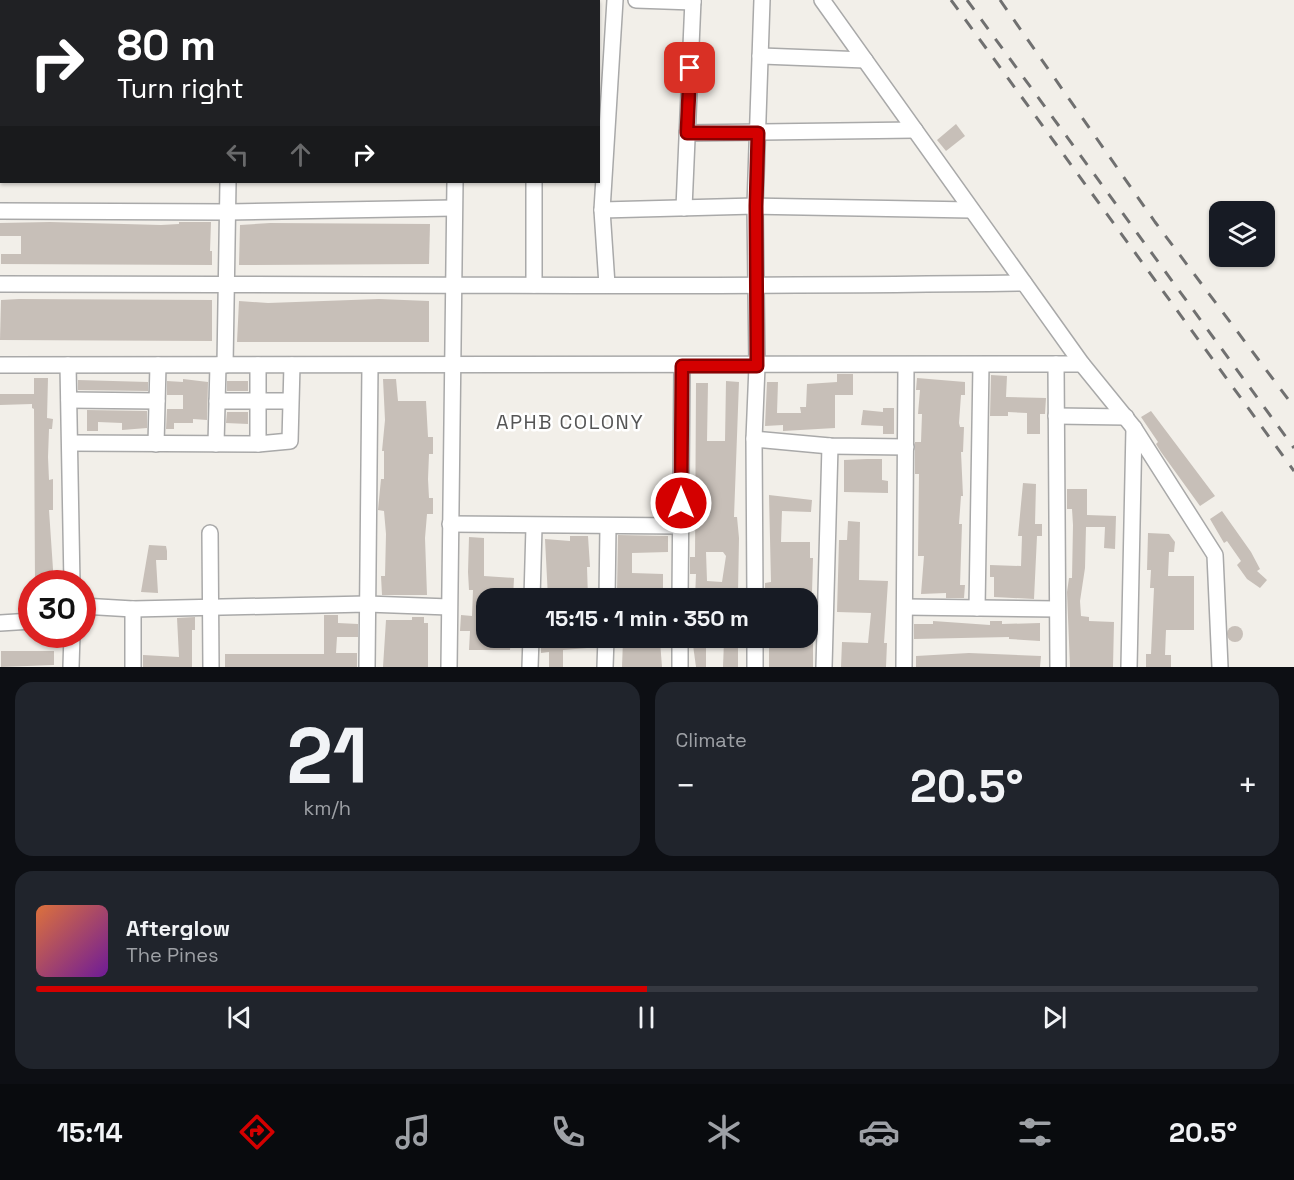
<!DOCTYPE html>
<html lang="en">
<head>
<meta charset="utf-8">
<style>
  body { margin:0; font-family:"Space Grotesk",sans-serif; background:#20242c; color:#f1f3f6; height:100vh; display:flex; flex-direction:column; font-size:22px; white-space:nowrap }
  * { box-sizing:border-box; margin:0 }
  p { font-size:20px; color:#9ea1a6 }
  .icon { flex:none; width:33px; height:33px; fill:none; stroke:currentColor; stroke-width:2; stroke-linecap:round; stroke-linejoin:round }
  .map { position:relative; height:667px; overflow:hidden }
  .panel { display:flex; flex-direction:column; gap:15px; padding:15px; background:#0d0f14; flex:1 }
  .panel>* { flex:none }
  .guide { position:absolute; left:0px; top:0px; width:600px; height:183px; box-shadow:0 2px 4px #0004; background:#202124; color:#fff; overflow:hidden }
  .tools { position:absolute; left:1209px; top:201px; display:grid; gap:12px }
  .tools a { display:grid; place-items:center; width:66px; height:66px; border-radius:12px; background:#171b24; box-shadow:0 2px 4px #0004; font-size:30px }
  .speed { position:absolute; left:18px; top:570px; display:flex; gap:12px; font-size:30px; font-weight:700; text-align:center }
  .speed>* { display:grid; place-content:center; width:78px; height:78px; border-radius:50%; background:#171b24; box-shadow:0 2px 4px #0004; line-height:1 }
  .speed .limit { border:9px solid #d22; background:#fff; color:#111 }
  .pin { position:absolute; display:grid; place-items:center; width:51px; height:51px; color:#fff; margin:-26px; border-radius:12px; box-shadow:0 3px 9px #0006 }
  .me { position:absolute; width:66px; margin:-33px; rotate:0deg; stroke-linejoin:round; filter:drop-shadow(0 0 4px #0008) }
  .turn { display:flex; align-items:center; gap:21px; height:126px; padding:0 18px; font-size:27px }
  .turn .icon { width:78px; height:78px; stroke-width:2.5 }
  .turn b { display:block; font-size:42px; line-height:51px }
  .lanes { display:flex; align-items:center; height:57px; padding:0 18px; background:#0003; justify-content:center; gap:30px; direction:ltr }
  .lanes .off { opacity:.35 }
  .big { font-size:45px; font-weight:700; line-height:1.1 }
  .panel .tile { flex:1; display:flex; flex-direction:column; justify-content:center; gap:9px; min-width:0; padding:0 21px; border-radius:18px; background:#20242c }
  .panel .dial { align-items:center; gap:0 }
  .dial b { font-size:78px; line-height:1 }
  .song { display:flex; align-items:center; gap:18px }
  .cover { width:72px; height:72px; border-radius:9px; background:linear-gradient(135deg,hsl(20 70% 55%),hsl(280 70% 35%)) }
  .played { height:6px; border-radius:3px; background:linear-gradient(90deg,#d40000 50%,#363941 50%) }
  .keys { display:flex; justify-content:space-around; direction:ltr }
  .heat { display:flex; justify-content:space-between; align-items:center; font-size:33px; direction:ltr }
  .panel .tiles { flex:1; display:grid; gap:15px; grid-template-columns:1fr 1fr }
  .tile:last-child { grid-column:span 2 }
  .trip { position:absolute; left:476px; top:588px; width:342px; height:60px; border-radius:18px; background:#171b24; box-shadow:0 2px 4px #0004; font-weight:700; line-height:60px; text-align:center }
  .tab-bar { display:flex; height:96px; justify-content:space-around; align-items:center; background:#090b0e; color:#9ea1a6 }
  .tab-bar .icon { width:42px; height:42px }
  .tab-bar .on { color:#d40000 }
  .tab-bar b { font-size:27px; color:#f1f3f6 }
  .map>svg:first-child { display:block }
</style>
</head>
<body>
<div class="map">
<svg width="1294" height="667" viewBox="0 0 1294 667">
  <rect width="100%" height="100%" fill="#f2efe9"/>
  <g fill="#c7bfb8" fill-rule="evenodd">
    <polygon points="956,124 965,136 946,151 937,140"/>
    <polygon points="50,222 161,225 179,224 179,222 211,222 210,251 212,251 212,265 1,264 1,254 21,254 21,236 0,236 0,223"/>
    <polygon points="270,223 430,224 429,264 239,265 240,225"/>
    <polygon points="19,299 212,300 212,341 0,340 1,300"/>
    <polygon points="379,299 429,301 429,342 237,342 239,301 268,303"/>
    <polygon points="837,374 853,374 853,395 835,395 835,428 783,431 783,425 765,426 767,382 778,382 777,413 801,413 800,407 806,407 807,384 837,382"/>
    <polygon points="991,375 1007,376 1006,397 1046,398 1045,414 1040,414 1040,434 1027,434 1027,413 1008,412 1008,416 990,416"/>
    <polygon points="34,378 48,378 47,418 53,419 52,429 49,429 48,457 49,480 53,479 53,510 49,510 54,584 35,584 34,409 32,408 32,404 0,405 0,394 34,394"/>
    <polygon points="917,378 965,382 965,395 961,395 959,423 960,427 964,427 963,452 961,452 963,496 961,496 959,524 962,524 960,585 965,585 964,598 946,598 946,593 921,594 924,556 918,556 919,474 915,474 915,442 921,442 922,414 918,414 920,390 916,390"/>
    <polygon points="183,379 208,382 207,420 193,419 193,423 174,423 174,429 166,429 167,409 183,409 183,395 167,395 167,381 183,382"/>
    <polygon points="383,379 396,379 398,401 426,401 428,437 433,437 433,454 429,454 428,479 429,498 433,498 433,514 427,514 425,538 427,595 382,595 381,576 385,576 386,534 384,511 378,510 381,479 384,479 384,451 382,451 385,420"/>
    <polygon points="78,380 148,382 148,391 78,390"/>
    <rect x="227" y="381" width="21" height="10"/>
    <path d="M726,381L739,382L734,517H737L739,538L738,592L732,593L731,598H695L696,574H690V557H695L696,383H708L707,441H725ZM706,552H723L726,556L722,582L707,581Z"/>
    <polygon points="883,408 894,408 894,434 883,434 883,426 861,425 863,410 883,412"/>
    <polygon points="87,410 147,411 147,428 122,430 122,423 98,422 98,431 87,431"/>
    <polygon points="1151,411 1215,496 1200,506 1161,452 1156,444 1158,442 1141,417"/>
    <polygon points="227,412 248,412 248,424 226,423"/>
    <polygon points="867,459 882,459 882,480 888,481 888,493 844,492 844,460"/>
    <polygon points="1023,483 1036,484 1035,524 1042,524 1042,536 1037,536 1034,599 994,597 994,577 990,577 990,565 1021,566 1022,536 1018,536"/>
    <polygon points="1067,489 1087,489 1087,515 1116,516 1115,549 1104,548 1105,527 1086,527 1085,568 1080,601 1081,616 1089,617 1089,621 1114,622 1113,667 1070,667 1067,592 1069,578 1072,578 1073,525 1072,509 1067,509"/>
    <polygon points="769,495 812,500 811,512 782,511 781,542 810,542 810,558 813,558 812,593 765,595 765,583 771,582"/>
    <polygon points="1222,511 1251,552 1260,569 1257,571 1267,580 1260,588 1247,579 1237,565 1241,561 1227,541 1224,543 1210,519"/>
    <polygon points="848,521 860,522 859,580 888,581 884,643 887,643 886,667 841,667 842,642 868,643 871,613 837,612 839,540 847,540"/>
    <polygon points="1148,533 1169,534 1175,542 1174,552 1169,552 1168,576 1194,576 1194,630 1166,630 1165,655 1171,655 1171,667 1146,667 1146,654 1151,654 1154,588 1150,588 1151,570 1147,570"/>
    <polygon points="618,535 668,536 668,552 632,553 632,573 663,574 663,594 634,593 633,598 619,598 620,591 617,591"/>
    <polygon points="570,536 588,536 590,567 587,567 588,598 548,598 545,539 570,541"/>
    <polygon points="469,537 484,538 484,576 514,578 513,598 485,598 483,610 482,638 511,638 510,650 469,650 470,631 460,631 461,615 472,616 473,590 469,590 468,572"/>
    <polygon points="149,545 166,546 167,551 167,560 156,560 158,593 141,592"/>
    <polygon points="324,615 338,615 338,623 358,624 358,637 337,637 336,653 357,653 357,667 225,667 225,654 324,654"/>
    <polygon points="195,617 195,630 192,630 192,667 143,667 143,655 179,657 177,618"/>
    <polygon points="412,617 424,617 424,623 428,623 428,667 383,667 386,620 412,620"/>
    <polygon points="933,621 990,625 990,621 1002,621 1002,624 1040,623 1040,641 1009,639 1009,637 914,639 914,624 933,624"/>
    <circle cx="1235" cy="634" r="8"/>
    <polygon points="541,638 586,638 587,648 563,650 563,667 549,667 549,652 541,653"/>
    <polygon points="793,638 813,638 813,667 769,667 769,645 793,644"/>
    <polygon points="623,640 660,641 662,667 622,667"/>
    <polygon points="724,641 738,642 738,667 723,667"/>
    <polygon points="706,644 706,667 696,667 693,645"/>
    <polygon points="1,651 54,651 54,665 1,667"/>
    <polygon points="969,653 1041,656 1040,667 916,667 916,656"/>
  </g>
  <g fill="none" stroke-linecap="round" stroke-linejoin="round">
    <g stroke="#a9a9a9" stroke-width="18">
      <g id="minor">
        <polyline points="524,0 551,0"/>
        <polyline points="636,0 693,2"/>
        <polyline points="822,0 1082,364 1134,428 1215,555 1220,667"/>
        <polyline points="73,2 73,0"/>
        <polyline points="144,2 146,0"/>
        <polyline points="457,2 457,0"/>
        <polyline points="760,56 865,60"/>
        <polyline points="0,103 2,101"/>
        <polyline points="0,132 2,132"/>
        <polyline points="687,133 915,130"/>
        <polyline points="534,182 534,285"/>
        <polyline points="684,208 693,0"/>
        <polyline points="602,210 755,206 971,210"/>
        <polyline points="0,211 228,212 454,208"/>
        <path d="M0,284C341,284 682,288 1024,283"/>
        <polyline points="607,285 602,210 615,0"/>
        <polyline points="1056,364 1058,667"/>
        <polyline points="0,365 1082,364"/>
        <polyline points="68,365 72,584"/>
        <polyline points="225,365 228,182"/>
        <polyline points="69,400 157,401"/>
        <polyline points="217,401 290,401"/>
        <polyline points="1056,416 1126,417"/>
        <polyline points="754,439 830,446 906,447"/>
        <polyline points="70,443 258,444 290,441 292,365"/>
        <polyline points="156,444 158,365"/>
        <polyline points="216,444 218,365"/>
        <polyline points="258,444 258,365"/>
        <polyline points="450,524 681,526"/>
        <polyline points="210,533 211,667"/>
        <polyline points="532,598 534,527"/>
        <polyline points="607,598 608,527"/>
        <polyline points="680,598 682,366"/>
        <polyline points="755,598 754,439 757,366 755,206 762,0"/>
        <polyline points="82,606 133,609 367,604 449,607"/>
        <polyline points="905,607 1057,609"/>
        <polyline points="977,608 981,365"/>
        <polyline points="0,623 32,621"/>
        <polyline points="755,638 755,667"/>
        <polyline points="71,667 72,634"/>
        <polyline points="133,667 133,609"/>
        <polyline points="367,667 370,366"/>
        <polyline points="449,667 455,182"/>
        <polyline points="530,667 531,638"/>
        <polyline points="605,667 606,638"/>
        <polyline points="680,667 680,638"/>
        <polyline points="824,667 830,446"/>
        <polyline points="904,667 906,365"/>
        <polyline points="1129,667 1134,428"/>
      </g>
    </g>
    <use href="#minor" stroke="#fff" stroke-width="15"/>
    <g stroke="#707070" stroke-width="3" stroke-dasharray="12 12" stroke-linecap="butt">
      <polyline points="951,0 1294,471"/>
      <polyline points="967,0 1294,448"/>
      <polyline points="1000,0 1155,222 1294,407"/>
    </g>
  </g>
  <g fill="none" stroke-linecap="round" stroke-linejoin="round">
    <g stroke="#8a0000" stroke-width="15">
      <polyline id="route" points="681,503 682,366 757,366 756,206 758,133 687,133 690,68"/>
    </g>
    <use href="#route" stroke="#d40000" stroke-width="10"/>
  </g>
  <g text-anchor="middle" stroke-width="5" stroke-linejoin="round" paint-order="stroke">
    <g font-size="20" letter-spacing="1.5" fill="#555" stroke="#fff">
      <text x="570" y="429">APHB COLONY</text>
    </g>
  </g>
</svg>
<div class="tools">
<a><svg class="icon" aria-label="layers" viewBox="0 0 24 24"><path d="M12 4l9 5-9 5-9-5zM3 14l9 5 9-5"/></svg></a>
</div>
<div class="speed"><div class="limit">30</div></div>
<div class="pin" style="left:690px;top:68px;background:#d93025"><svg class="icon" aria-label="arrive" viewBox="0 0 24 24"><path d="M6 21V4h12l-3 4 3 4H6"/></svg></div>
<svg class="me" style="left:681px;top:503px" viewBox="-20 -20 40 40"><circle r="17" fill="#d40000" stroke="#fff" stroke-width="3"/><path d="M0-11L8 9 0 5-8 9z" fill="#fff"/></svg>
<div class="trip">15:15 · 1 min · 350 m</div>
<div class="guide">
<div class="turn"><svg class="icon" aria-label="right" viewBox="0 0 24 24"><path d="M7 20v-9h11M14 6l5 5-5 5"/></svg><div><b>80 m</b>Turn right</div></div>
<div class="lanes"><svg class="icon off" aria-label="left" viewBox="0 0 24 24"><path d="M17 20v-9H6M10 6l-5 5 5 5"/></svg><svg class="icon off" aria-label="ahead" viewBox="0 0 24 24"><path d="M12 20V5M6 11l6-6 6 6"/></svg><svg class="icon" aria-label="right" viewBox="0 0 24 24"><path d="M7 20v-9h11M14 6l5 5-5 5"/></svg></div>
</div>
</div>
<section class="panel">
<div class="tiles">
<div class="tile dial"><b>21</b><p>km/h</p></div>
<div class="tile"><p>Climate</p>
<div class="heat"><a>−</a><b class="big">20.5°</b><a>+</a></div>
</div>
<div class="tile">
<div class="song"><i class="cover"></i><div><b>Afterglow</b><p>The Pines</p></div></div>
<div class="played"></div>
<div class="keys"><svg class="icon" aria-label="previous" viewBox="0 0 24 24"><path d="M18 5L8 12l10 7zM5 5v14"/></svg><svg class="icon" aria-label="pause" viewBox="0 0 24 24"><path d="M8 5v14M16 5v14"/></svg><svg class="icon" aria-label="next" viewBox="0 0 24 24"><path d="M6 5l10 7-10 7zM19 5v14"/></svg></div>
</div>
</div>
</section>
<nav class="tab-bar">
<b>15:14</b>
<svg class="icon on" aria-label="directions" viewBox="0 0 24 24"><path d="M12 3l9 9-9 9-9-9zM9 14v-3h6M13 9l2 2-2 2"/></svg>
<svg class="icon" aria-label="music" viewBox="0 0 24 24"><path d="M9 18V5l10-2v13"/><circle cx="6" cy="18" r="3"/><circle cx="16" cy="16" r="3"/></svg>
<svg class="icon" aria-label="phone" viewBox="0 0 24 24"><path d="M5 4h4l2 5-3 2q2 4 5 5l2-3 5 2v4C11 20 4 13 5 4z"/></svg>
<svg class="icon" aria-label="climate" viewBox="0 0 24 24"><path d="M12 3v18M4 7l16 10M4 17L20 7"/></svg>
<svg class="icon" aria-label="car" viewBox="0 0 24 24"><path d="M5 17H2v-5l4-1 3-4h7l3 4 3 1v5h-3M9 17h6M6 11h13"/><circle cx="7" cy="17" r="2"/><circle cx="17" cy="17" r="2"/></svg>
<svg class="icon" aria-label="filters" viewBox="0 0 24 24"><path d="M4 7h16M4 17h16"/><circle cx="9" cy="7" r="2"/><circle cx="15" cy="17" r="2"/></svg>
<b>20.5°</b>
</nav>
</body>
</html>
